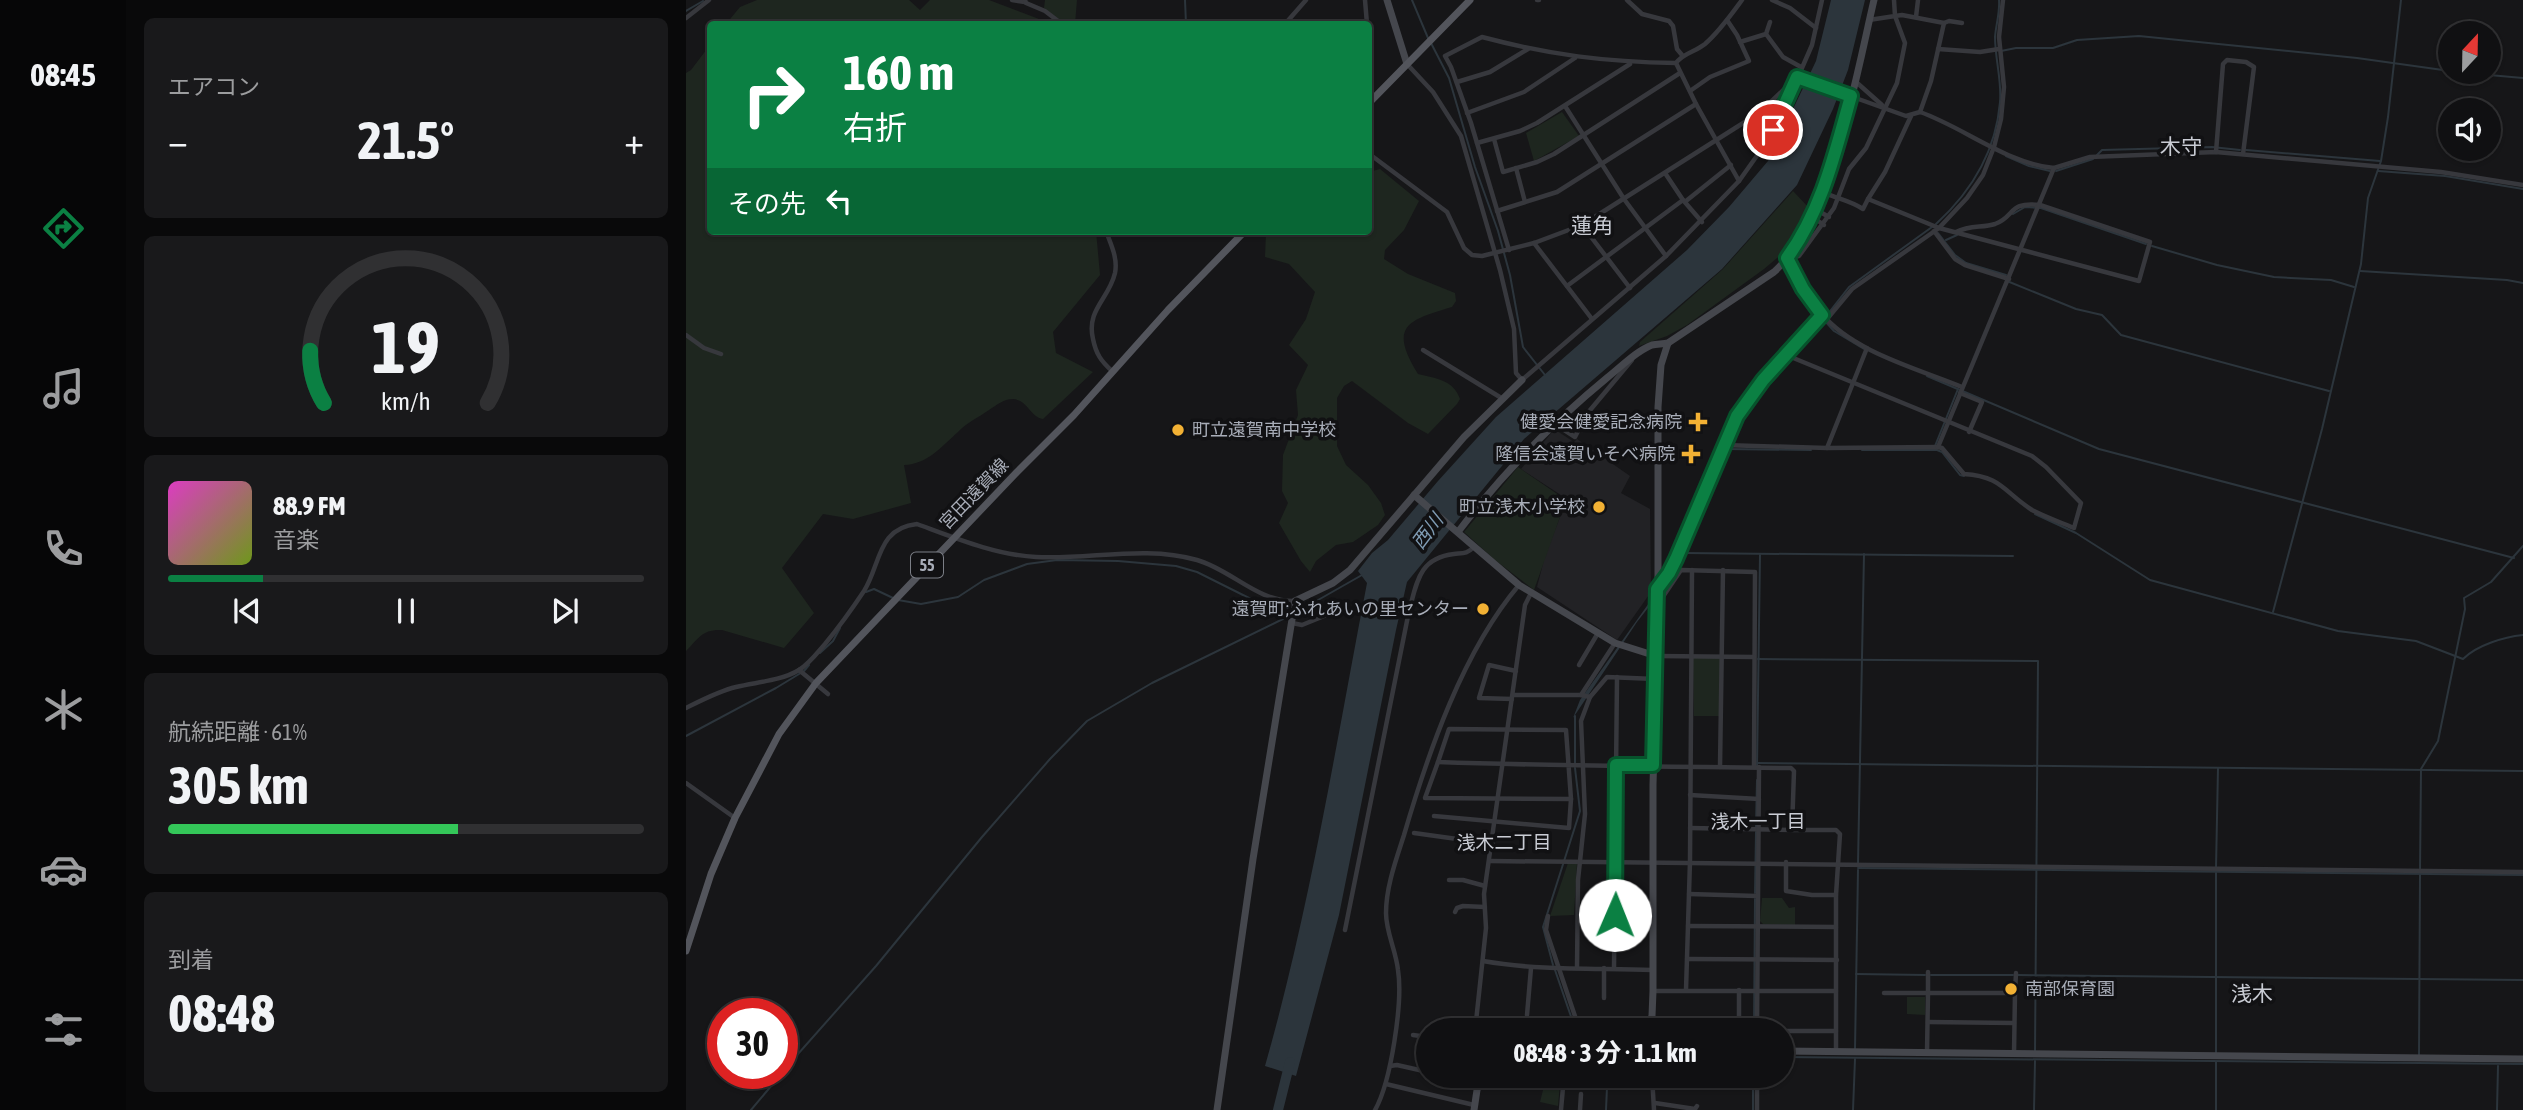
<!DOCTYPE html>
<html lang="ja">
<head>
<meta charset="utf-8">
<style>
  body { margin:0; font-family:"Asap Condensed","Noto Sans JP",sans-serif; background:#19191b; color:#f1f3f6; height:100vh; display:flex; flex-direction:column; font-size:26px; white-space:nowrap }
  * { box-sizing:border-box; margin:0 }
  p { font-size:23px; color:#9c9d9f }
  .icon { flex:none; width:38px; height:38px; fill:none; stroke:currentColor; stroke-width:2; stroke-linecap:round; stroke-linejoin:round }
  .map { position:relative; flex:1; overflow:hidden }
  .panel { display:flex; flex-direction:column; gap:18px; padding:18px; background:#09090a; width:560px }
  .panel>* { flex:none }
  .banner { position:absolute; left:21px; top:21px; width:665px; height:214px; border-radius:7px; box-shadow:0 2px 5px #0004,0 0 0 2px #303032; background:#0b8043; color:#fff; overflow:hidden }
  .needle { width:46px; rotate:22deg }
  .controls { position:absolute; left:1752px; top:21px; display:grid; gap:14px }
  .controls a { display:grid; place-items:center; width:63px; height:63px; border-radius:50%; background:#101012; box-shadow:0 2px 5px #0004,0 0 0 2px #303032; font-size:35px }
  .speed { position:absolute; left:21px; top:998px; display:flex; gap:14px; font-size:35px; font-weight:700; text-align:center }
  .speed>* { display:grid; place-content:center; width:91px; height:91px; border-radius:50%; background:#101012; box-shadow:0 2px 5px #0004,0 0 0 2px #303032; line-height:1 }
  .speed .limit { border:10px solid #d22; background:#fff; color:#111 }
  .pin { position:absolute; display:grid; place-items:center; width:60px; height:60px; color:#fff; margin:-30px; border:4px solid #fff; border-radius:50%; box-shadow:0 2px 7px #0007 }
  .me { position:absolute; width:77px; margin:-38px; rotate:1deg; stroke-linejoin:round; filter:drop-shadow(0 0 5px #0008) }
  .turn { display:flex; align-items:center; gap:24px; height:147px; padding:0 21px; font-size:32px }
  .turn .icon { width:91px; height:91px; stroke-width:2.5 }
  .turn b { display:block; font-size:49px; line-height:60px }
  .then { display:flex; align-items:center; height:66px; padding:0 21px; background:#0003; gap:14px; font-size:26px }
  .big { font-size:52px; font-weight:700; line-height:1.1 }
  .panel .card { flex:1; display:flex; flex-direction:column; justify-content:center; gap:10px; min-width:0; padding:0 24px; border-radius:10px; background:#19191b }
  .panel .dial { align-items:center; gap:0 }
  .dial svg { height:182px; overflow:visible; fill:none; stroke:#303032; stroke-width:7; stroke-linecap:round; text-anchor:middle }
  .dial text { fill:#f1f3f6; stroke:none }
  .song { display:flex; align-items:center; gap:21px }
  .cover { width:84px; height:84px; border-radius:10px; background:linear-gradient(135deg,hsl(310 70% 55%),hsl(80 70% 35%)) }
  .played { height:7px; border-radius:4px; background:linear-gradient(90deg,#0b8043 20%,#303032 20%) }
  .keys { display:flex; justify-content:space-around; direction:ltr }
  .heat { display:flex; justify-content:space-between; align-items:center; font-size:38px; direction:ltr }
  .charge { height:10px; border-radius:5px; background:linear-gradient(90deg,#34c759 61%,#303032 0) }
  .trip { position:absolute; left:730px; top:1018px; width:378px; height:70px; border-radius:35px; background:#101012; box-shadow:0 2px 5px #0004,0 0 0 2px #303032; font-weight:700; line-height:70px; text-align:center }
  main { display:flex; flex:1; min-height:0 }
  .dock { display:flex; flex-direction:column; width:126px; justify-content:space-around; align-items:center; background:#060607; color:#9c9d9f }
  .dock .icon { width:49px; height:49px }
  .dock .selected { color:#0b8043 }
  .dock b { font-size:32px; color:#f1f3f6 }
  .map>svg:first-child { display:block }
</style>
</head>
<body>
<main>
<nav class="dock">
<b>08:45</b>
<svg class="icon selected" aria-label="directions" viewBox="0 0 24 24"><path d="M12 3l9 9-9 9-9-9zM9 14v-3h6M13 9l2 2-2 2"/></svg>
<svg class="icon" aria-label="music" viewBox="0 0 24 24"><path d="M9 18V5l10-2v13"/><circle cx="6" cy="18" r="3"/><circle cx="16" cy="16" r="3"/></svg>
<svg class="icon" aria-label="phone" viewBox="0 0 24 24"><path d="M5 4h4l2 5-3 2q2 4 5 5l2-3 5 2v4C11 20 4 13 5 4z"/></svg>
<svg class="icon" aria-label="climate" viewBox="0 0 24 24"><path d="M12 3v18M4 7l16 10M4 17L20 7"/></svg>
<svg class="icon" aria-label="car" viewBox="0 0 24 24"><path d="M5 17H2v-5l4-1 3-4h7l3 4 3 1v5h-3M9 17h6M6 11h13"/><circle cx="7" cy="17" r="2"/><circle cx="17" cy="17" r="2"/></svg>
<svg class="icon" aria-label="filters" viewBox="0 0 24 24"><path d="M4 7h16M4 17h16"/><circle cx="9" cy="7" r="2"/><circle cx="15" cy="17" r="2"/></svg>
</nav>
<section class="panel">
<div class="card"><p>エアコン</p>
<div class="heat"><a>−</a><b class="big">21.5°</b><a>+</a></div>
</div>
<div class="card dial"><svg viewBox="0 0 100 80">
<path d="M14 69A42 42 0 1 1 86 69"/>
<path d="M14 69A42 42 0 0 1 8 46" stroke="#0b8043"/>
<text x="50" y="56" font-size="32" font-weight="700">19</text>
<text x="50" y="72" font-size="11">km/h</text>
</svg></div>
<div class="card">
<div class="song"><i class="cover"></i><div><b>88.9 FM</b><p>音楽</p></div></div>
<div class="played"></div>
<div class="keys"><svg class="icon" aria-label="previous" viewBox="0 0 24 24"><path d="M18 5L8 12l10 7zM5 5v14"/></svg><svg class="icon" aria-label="pause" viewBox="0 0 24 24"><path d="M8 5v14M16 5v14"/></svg><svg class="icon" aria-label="next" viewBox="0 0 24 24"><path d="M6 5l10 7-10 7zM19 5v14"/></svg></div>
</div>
<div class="card"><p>航続距離 · 61%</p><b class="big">305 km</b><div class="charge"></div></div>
<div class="card"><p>到着</p><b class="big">08:48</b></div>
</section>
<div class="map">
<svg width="1837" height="1110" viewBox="0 0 1837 1110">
  <rect width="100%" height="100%" fill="#161618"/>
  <polygon fill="#222225" points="867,431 871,431 888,442 891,439 944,476 935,493 964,509 965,592 931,640 851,587 859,556 881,499 835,469"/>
  <g fill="#1e261f">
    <polygon points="71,0 223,0 234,10 244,0 303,0 366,24 40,24 54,7"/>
    <polygon points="359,0 391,0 389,24 379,24 358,8"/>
    <path d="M24,45V231H410L414,275L367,332L370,353L407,372L357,419C344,417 342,400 327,399C317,399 311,405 303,410C293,417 280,423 272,432C255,447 242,464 218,465L225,503L167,519L137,514L96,568L128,613L98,648L36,630C16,629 13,638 0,651V73L5,70Z"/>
    <polygon points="876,112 893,136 848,161 840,133"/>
    <path d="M694,169L733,201L718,230L699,250L698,259L722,274L769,293L770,301L766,307C722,320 702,326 732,374C749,378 768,380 774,399L771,404L742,434L722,423L666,381L658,386L651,398V446L660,465L682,485L695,503L699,515L692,525L667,542L650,545L630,561L624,572L615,561L593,523L602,503L596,491L597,455L612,415L610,390L622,365L603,345L620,319L629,292L603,264L579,257L580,233L582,231H682L683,172Z"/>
    <polygon points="1107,191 1124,209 1097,253 1078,269 1001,325 981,336 953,346 954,342 1037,269"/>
    <polygon points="832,467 880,500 848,590 809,560 778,532"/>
    <polygon points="1007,658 1034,658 1034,716 1008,716"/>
    <polygon points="882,863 891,863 888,915 864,916"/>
    <polygon points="1076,898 1096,898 1103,908 1109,907 1109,925 1077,924 1074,921"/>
    <polygon points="1221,997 1239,997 1239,1015 1221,1014"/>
    <polygon points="859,1082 874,1083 872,1106 854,1102"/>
  </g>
  <g fill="#2c353c">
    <path d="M1145,0H1179L1162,70L1147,109L1111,185L1036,269L838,439L721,582L710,630L653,915L610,1076L579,1066C624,908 650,744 681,583L672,571L686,553L702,540L752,481L810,417L1001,250L1043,207L1082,161L1130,61Z"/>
    <polygon points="1136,318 1138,319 1075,391 1054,420 987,576 951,622 887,718 894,700 990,565 1051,419 1069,394"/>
  </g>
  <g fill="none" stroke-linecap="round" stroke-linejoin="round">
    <g stroke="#2c353c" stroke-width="2">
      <polyline points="499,0 500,24"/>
      <polyline points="726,0 742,38"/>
      <polyline points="0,11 17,1"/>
      <polyline points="745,43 763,78 789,167 812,231 824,275 837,347 859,375"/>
      <polyline points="1315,51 1330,48 1367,48 1391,40 1453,36 1671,58 1764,71"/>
      <polyline points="1769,72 1837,78"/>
      <polyline points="1560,150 1694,161"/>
      <polyline points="1411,155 1416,150 1526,147 1554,150"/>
      <polyline points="1320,156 1343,166 1364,171"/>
      <polyline points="1370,171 1407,159"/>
      <polyline points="1692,171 1759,176 1837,189"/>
      <polyline points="1327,214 1339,207 1355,208 1460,244"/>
      <path d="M1250,224C1286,191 1310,151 1314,102C1316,81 1309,59 1309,37C1310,24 1314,13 1313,0"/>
      <polyline points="1252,233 1269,255 1280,263 1320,275 1319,277"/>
      <polyline points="1260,240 1271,235"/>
      <polyline points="1466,246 1531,265 1588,277 1645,280 1668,287"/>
      <polyline points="1674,271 1821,280 1837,283"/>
      <polyline points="1321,281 1390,309 1416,315 1435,335 1643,391"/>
      <polyline points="1141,315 1163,287 1246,227"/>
      <polyline points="1138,320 1148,331 1178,349"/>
      <polyline points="1241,376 1413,449 1828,558"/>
      <polyline points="1249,446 1272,389"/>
      <polyline points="1040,449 1125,450"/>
      <polyline points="1176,450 1251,450 1256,452 1274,475 1278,476"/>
      <path d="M1349,514L1390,533L1464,580L1652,631L1730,641L1777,659C1791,645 1818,637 1837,635"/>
      <polyline points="998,553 1327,556"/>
      <polyline points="180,592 188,589 207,598"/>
      <polyline points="212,600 235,604 272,597 298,580 341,564 371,560 432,561 490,566 511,572 579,606 604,609"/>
      <polyline points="611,612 676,575"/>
      <polyline points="1587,612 1636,429 1675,264 1682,198 1695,161 1702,117 1715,0"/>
      <polyline points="134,653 147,641 154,628"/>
      <polyline points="1072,659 1352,661 1349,1052"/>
      <polyline points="0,736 90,688 118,671 123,665"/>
      <polyline points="889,763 889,716"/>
      <polyline points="1071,763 1837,771"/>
      <polyline points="1071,767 1074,555"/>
      <polyline points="1070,827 1071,780"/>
      <polyline points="1172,864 1178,554"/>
      <polyline points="1172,868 1837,875"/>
      <polyline points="1530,868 1532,768"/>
      <polyline points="1734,870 1735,769 1752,741 1779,609 1778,598 1805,582 1837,546"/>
      <polyline points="1530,873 1530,1053"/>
      <polyline points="1069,893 1070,832"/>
      <polyline points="867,965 857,927 894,811 889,768"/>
      <polyline points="869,970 890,1031"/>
      <polyline points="1170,974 1239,975"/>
      <polyline points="1245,975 1327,975"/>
      <polyline points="1332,975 1837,980"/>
      <polyline points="1068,1031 1069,899"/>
      <polyline points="1169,1049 1172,870"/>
      <polyline points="1733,1055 1734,875"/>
      <polyline points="1096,1057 1837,1064"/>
      <polyline points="96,1072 190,966 296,837 364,759 401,721 466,683 603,616"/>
      <polyline points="916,1076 920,1081"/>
      <polyline points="65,1110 96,1073"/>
      <polyline points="920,1110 921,1087"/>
      <polyline points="1067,1110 1067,1076"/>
      <polyline points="1167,1110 1169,1059"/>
      <polyline points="1348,1110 1349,1061"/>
      <polyline points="1530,1110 1530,1062"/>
      <polyline points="1811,1110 1812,1066"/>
    </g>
    <polyline stroke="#2c353c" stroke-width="10" points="592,1110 604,1062"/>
    <g stroke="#37383d" stroke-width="4.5">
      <polyline points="326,0 339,2"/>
      <polyline points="339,0 340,3 359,11 376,24"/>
      <polyline points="679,0 681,24"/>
      <polyline points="851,0 853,0"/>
      <polyline points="941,0 956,14 983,21 987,26 991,49 996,55"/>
      <polyline points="1086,0 1104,8 1130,28"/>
      <polyline points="1230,17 1232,0"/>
      <polyline points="0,18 23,0"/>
      <polyline points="1183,20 1209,16 1208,0"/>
      <polyline points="1084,22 1080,34 1097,57 1115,67"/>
      <polyline points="1258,23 1263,21 1276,23"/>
      <polyline points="599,24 620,0"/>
      <polyline points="1054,42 1080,34"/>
      <polyline points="1252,49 1294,52 1313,49"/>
      <polyline points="990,63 1010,104 1053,181"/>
      <path d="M990,63C997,53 1009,52 1019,44C1033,32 1045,15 1056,0"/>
      <polyline points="721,64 747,92 775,136 814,270 828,329 830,373 836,380 980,256 1053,181 1080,143 1095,116 1126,45 1136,0"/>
      <path d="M1111,77L1220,116L1234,112C1277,127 1322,164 1368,168L1404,157L1530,152L1755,172L1837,185"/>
      <polyline points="1169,81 1196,105"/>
      <polyline points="771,82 804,72 842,49"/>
      <polyline points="1004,91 1024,77 1063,61 1051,35 1041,20"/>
      <polyline points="879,106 938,199 980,256"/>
      <path d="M1234,112L1245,81L1258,23L1216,15L1209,16L1219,43L1211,83L1180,148L1163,169L1148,208L1113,256L1101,258C1112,277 1121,296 1135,313C1167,352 1230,368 1276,387"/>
      <polyline points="781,113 838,92 889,58"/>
      <polyline points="808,139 817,172 851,162 868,154 994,73"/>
      <polyline points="791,143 834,131 851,123 944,64"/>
      <polyline points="1530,152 1537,64 1541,60 1560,62 1568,67 1557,154"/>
      <polyline points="682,153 761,212 778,248 786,255 796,256 848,243 896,225 1073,113 1108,80"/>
      <polyline points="830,168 839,202"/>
      <polyline points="979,173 997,200 1016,222"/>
      <path d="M1137,192C1151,199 1163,200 1177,209L1182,199L1253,228L1453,281L1464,242L1354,205C1322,201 1329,217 1309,224C1296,228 1284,225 1270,232"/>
      <polyline points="1182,199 1199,172 1225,116"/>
      <polyline points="1000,201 1045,165"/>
      <polyline points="1129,209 1143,217"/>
      <polyline points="811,211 871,192 1010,104"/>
      <polyline points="1125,216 1138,225"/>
      <polyline points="896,225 944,288"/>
      <path d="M420,231C425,245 432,258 429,273C423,299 400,310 407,339C410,354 415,361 426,371"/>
      <polyline points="1248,231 1269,259 1279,265 1323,279"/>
      <polyline points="848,243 906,319"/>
      <path d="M823,250L785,123L765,67L759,56L796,37C864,55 919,62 990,63"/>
      <polyline points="881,286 997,200"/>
      <polyline points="1141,319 1166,289 1253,228 1281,198 1297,175 1308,147 1315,119 1318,87 1313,37 1317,0"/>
      <polyline points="0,335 18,348 35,354"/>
      <polyline points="737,350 817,399"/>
      <polyline points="1274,393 1296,402 1283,432"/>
      <polyline points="869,424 889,437 900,415 946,360"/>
      <path d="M1037,445L1141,448L1252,447L1256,448L1278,474C1315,476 1318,492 1346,510C1359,517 1374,522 1388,528L1395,503L1360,467L1346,456L1100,355"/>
      <polyline points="1252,447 1368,168"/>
      <polyline points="1141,448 1181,348"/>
      <path d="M972,587C1008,541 1020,469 1050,417C1072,379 1107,347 1136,315"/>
      <polyline points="972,604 995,570 1069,572 1068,767"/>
      <polyline points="606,623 616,625 643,614"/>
      <polyline points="971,656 1068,657"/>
      <polyline points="893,665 912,633"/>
      <polyline points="113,670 142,694"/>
      <polyline points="827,695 895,695"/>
      <polyline points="904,697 921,677 969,679"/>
      <polyline points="826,699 793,698 803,665 830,671"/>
      <path d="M0,708C16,700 33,691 50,687C70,682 95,681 113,670C123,664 132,652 139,644C153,627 166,609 178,591C195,564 191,528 231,524C269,538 310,555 350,557C403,560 459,545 511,560C546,570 571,602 609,601"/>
      <polyline points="1034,767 1037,570"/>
      <polyline points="0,783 49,818"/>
      <polyline points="1004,795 1073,799"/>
      <path d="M885,799L880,730L763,729L752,762C869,766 987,767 1105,768L1108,771L1106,830H1150L1154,834L1150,895V1051"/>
      <polyline points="748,816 883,828 885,799 739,798 752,762"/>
      <polyline points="1004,828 1106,830"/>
      <polyline points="728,833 807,844"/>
      <polyline points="804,861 1837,872"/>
      <polyline points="1100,862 1100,891 1126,895 1150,895"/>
      <polyline points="763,880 777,880 799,886"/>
      <polyline points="1003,894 1071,896"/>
      <polyline points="769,912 771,908 777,906 799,907"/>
      <polyline points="862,916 860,930 894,1031"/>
      <polyline points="1002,926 1150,927"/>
      <path d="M659,930L723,611C731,582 733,558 768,554C777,553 781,554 788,547"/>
      <polyline points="1001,959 1151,960"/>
      <path d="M797,961C854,971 910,968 966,970"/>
      <polyline points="891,967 892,880 899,814 895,721 904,697 895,695 929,643"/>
      <polyline points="928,968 931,677"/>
      <polyline points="1000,990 1004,861 1006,570"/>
      <polyline points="1053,990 1053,1031"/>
      <polyline points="967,991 1150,991"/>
      <polyline points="1198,993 1242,993 1242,972"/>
      <polyline points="1329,993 1330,973"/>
      <polyline points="918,998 918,968"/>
      <polyline points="841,1015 845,968"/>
      <polyline points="1242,1022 1328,1023"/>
      <polyline points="789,1031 800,928 798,894 839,605 845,593"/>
      <polyline points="1071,1031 1073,767"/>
      <polyline points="1096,1031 1150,1031"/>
      <polyline points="727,1035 742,1037"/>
      <polyline points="1241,1053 1242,993 1329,993 1328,1054"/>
      <polyline points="704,1066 711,1065 742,1072"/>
      <polyline points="765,1076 788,1079"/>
      <polyline points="966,1076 968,1110"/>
      <polyline points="700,1084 788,1105"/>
      <polyline points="918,1085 952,1076"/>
      <polyline points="969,1103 1009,1109 1011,1106"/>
      <path d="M689,1110C705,1082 717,1002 712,970C710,951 700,932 700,913C700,887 710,860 718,835C742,753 777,651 833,585"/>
      <polyline points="875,1110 878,1076"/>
      <polyline points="894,1110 895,1094"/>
      <polyline points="1071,1110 1071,1076"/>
    </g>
    <g stroke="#45474d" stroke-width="7">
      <polyline points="701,0 721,64"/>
      <polyline points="728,495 833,585 929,643 970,656"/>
      <path d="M772,532C816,474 866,423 922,377C935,367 950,351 966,345C971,344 977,344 982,343L1088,272C1146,220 1170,76 1188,0"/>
      <polyline points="959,1031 966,1016 967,991 967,785 972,604 972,407 975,365 982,343"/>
      <polyline points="1096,1051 1837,1059"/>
      <polyline points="531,1110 567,859 609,601 647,583 664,570 778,437 836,380"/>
      <polyline points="788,1110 791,1090 796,1076"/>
    </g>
    <g stroke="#53555c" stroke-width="7">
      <polyline points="682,104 784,0"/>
      <polyline points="0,951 25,874 49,818 93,734 130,683 331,472 388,415 482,310 559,231"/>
    </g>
  </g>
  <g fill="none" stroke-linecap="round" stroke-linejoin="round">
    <g stroke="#07532c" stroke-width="18">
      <path id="route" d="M929,915L930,765H967L971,589L983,573L990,559L1051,416L1077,380L1136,315L1117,289L1101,258C1136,210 1149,153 1165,96L1111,77L1087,130"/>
    </g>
    <use href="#route" stroke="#0b8043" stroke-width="12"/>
  </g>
  <g fill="#f2b134" stroke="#111113" stroke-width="2.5">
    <path d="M1008.5 411.5h7v7h7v7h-7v7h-7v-7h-7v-7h7z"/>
    <circle cx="492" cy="430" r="7"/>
    <path d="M1001.5 443.5h7v7h7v7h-7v7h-7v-7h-7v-7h7z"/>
    <circle cx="913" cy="507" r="7"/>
    <circle cx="797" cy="609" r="7"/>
    <circle cx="1325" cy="989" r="7"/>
  </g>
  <g text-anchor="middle" stroke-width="7" stroke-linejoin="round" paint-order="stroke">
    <rect fill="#111113" stroke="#7b7e86" stroke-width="2" x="225" y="552.5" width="32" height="25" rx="5"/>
    <g font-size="16" font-weight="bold" fill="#a8adb8">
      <text x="241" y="571">55</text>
    </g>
    <g font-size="18" fill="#a8adb8" stroke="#111113" text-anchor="end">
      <text x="996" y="428">健愛会健愛記念病院</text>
      <text x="506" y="436" text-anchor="start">町立遠賀南中学校</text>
      <text x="989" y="460">隆信会遠賀いそべ病院</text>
      <text x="899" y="513">町立浅木小学校</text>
      <text x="783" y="615">遠賀町;ふれあいの里センター</text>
      <text x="1339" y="995" text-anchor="start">南部保育園</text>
    </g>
    <g font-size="18" fill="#a8adb8" stroke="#111113">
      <text transform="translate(288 494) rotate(-46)" y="6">宮田遠賀線</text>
    </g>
    <g font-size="19" font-style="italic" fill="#7f9bb3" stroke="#111113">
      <text transform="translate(741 531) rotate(-53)" y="7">西川</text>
    </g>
    <g font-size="19" fill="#c9ccd4" stroke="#111113">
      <text x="1072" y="828">浅木一丁目</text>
      <text x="818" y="849">浅木二丁目</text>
    </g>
    <g font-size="21" fill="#c9ccd4" stroke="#111113">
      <text x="1495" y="154">木守</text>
      <text x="906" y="233">蓮角</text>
      <text x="1566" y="1001">浅木</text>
    </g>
  </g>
</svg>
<div class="controls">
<a><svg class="needle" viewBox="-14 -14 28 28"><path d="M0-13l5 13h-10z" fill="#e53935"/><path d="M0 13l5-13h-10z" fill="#9c9d9f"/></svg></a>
<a><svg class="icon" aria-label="sound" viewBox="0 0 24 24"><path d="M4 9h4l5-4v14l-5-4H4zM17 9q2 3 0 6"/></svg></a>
</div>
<div class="speed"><div class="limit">30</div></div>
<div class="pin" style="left:1087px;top:130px;background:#d93025"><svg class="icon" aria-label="arrive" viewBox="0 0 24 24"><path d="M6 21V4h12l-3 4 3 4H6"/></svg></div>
<svg class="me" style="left:929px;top:915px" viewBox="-20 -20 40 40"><circle r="19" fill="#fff"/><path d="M0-13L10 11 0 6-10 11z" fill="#0b8043"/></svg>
<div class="trip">08:48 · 3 分 · 1.1 km</div>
<div class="banner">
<div class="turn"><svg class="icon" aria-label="right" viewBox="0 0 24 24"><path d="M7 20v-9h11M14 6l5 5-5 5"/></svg><div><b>160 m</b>右折</div></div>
<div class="then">その先<svg class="icon" aria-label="left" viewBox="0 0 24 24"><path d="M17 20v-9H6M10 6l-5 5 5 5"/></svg></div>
</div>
</div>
</main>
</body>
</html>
